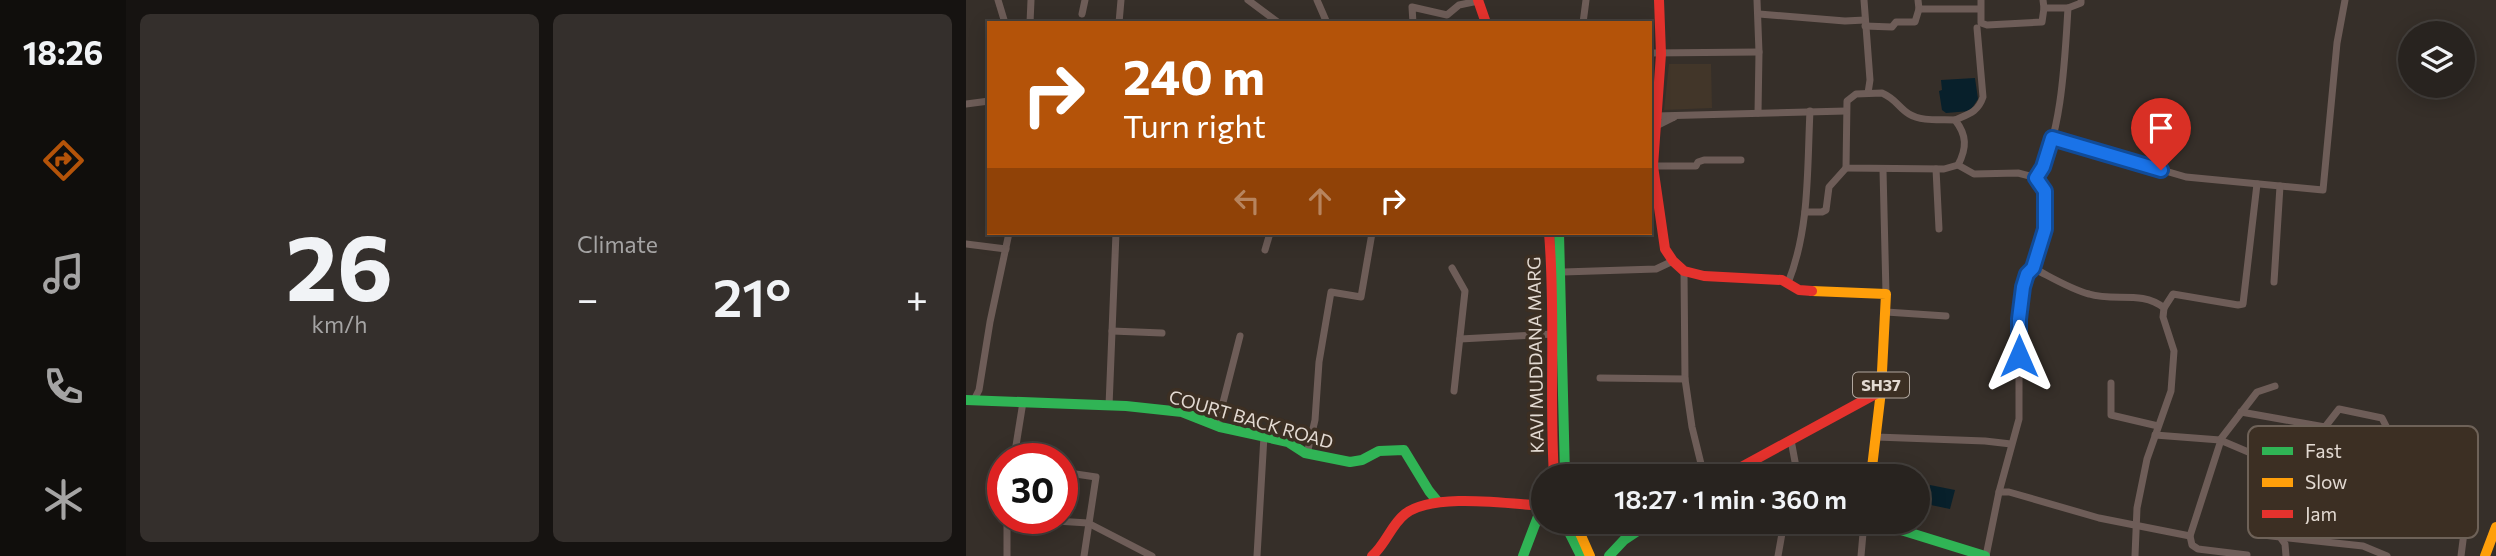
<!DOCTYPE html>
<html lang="en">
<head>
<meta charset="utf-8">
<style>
  body { margin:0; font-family:Commissioner,sans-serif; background:#342f2c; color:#f1f3f6; height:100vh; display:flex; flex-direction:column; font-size:26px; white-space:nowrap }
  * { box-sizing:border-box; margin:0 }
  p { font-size:23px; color:#a5a4a4 }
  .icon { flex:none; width:38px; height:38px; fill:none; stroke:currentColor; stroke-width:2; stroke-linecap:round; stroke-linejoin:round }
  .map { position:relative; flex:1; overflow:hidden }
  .side { display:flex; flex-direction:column; gap:14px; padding:14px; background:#161311; width:840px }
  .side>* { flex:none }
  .banner { position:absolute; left:21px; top:21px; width:665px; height:214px; border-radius:0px; box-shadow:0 4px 18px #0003,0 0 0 2px #44403d; background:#b45309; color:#fff; overflow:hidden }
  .tools { position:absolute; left:1432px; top:21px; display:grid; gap:14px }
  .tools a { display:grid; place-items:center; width:77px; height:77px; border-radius:50%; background:#28231f; box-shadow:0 4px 18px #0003,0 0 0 2px #44403d; font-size:35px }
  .speed { position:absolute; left:21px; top:443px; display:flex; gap:14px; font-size:35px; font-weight:700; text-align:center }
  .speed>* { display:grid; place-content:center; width:91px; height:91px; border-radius:50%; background:#28231f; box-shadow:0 4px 18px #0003,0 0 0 2px #44403d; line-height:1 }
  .speed .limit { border:10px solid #d22; background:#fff; color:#111 }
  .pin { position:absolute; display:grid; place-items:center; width:60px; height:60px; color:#fff; margin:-72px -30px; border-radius:50% 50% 50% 0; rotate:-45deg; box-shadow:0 0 7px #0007 }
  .pin .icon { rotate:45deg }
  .me { position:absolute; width:77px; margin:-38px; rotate:0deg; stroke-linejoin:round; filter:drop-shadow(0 0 5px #0008) }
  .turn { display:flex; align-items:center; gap:24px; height:147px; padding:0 21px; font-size:32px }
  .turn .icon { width:91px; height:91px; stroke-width:2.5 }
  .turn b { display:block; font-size:49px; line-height:60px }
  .lanes { display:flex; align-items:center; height:66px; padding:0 21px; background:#0003; justify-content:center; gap:35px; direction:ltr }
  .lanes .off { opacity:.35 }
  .big { font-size:52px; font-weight:600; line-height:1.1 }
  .side .tile { flex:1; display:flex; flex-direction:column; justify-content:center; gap:10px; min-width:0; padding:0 24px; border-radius:10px; background:#342f2c }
  .side .dial { align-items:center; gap:0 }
  .dial b { font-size:91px; line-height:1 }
  .heat { display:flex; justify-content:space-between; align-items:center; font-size:38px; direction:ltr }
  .side .tiles { flex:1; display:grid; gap:14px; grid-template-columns:repeat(2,1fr) }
  .trip { position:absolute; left:565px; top:464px; width:399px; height:70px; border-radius:35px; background:#28231f; box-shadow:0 4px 18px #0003,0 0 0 2px #44403d; font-weight:600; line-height:70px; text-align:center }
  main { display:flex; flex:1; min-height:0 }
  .tabs { display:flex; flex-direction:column; width:126px; justify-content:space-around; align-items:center; background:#100e0c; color:#a5a4a4 }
  .tabs .icon { width:49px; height:49px }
  .tabs .active { color:#b45309 }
  .tabs b { font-size:32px; color:#f1f3f6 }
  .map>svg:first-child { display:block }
</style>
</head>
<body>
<main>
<nav class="tabs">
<b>18:26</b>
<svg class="icon active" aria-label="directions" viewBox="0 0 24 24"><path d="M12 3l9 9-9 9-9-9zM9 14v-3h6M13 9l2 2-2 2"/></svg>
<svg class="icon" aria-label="music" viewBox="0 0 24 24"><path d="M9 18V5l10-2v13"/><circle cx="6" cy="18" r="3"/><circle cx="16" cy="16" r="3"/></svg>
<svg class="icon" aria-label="phone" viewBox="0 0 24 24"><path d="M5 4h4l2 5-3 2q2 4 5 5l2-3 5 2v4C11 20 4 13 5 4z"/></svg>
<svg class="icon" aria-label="climate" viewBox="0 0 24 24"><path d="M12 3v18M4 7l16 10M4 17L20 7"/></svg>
</nav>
<section class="side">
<div class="tiles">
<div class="tile dial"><b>26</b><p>km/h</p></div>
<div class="tile"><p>Climate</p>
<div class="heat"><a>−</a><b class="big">21°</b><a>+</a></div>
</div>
</div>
</section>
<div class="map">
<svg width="1530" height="556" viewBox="0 0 1530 556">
  <rect width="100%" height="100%" fill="#362f29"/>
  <polygon fill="#423629" points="703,64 745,64 746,108 698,110"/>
  <g fill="#08202b">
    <polygon points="1009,78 1012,99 1004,111 980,113 976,110 973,91 976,90 975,80"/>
    <polygon points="964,485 989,490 984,509 960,504"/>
  </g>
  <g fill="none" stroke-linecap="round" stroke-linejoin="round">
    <g stroke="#6e5d58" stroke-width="7">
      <polyline points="32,0 39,23"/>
      <polyline points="282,0 313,23"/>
      <polyline points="351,0 361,23"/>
      <polyline points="791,0 793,52 792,113"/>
      <polyline points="898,0 904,80 902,93"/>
      <polyline points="952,0 953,9 1014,9"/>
      <polyline points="1015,0 1015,23 1021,25 1076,22 1078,8"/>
      <polyline points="1077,0 1078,8 1102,8"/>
      <polyline points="116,14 119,0"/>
      <polyline points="793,14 879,21 899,20"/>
      <polyline points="64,23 65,0"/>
      <polyline points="153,23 155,0"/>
      <polyline points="447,23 446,7 481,15 493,5 512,1"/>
      <polyline points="617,23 620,0"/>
      <polyline points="899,26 926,27 930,22 949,22 953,9"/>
      <polyline points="684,53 793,52"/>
      <path d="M916,93C930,99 932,107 943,114C956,122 975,119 989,120C1001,135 1001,148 992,165L978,169L880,168L881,101L890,94Z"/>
      <polyline points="0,104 23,101"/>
      <polyline points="690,116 880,111"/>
      <path d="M989,120C1003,114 1012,112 1017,97L1011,28"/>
      <polyline points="684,129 708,117"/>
      <polyline points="1086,138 1220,177 1357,190 1371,43 1379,0"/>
      <polyline points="992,165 1008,174 1052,173 1071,178"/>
      <polyline points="687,166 730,166 732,162 738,160 775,160"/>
      <polyline points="970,169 973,229"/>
      <polyline points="917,170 920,294"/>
      <path d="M1071,178C1096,137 1099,56 1102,8L1115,3V0"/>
      <polyline points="839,212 856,212 860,210 863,187 880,168"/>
      <polyline points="0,244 40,249"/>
      <polyline points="299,250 304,233"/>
      <polyline points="486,268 499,291 488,391"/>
      <path d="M1067,268C1085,277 1104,289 1123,294C1148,302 1176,290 1198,308L1197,317L1208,351L1205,391L1181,459L1171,508L1169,556"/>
      <polyline points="718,271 719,379 726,427 738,476"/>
      <polyline points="597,272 690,269 707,261"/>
      <polyline points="1308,282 1314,186"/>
      <path d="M822,283C844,228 841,169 844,111"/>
      <polyline points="1198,308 1207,294 1272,305 1277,304 1291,184"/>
      <polyline points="920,312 980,316"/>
      <polyline points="146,331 196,333"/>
      <polyline points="494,339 588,334"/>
      <polyline points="634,378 719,379"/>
      <polyline points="1145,383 1145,415 1192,426"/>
      <polyline points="8,400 13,390 24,322 43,233"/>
      <polyline points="143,406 150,233"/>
      <polyline points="1275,412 1359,427 1373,409 1416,418 1421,428 1417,449"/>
      <polyline points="251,426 274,336"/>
      <polyline points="1189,435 1254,440 1287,454 1313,455 1297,535 1314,537 1319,544 1320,556"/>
      <polyline points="910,437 1019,441 1045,444"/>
      <polyline points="825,440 830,467 828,476"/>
      <polyline points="1254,440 1291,392 1309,386"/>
      <polyline points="1255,440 1224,536 1226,545 1232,549 1281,555"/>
      <polyline points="341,454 349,420 353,362 365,292 395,297 406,233"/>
      <polyline points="48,458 57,402"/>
      <polyline points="96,472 130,477 118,556"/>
      <polyline points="1033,492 1043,492 1133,518 1224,536"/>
      <polyline points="41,518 41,556"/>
      <polyline points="43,518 122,523 186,556"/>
      <polyline points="610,524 658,529"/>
      <polyline points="1314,537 1397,546 1421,556"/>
      <polyline points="291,556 298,436"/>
      <polyline points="812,556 818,522"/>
      <polyline points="895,556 898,522"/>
      <polyline points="1020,556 1033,492 1053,419 1053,319 1057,287 1061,274 1067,268 1079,229 1079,191 1071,178"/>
      <polyline points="1495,556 1504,486 1501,481 1485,477 1471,478 1464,490 1463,508 1469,513 1499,523"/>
    </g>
    <g stroke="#30b455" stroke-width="10">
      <polyline points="593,233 599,476"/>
      <polyline points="0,400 160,406 216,412 254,427 322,442 339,453 384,462 396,460 413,451 438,450 463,491 472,502"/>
      <polyline points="598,522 615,556"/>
      <polyline points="909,522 1019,556"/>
      <polyline points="557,556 576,506"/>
      <polyline points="643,556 658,540 685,522"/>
    </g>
    <g stroke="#ff9f0a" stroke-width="10">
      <polyline points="846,291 920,294 915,391 905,476"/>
      <polyline points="609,522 624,556"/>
      <polyline points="1519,556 1530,527"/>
    </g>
    <g stroke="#e5322d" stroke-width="10">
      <polyline points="512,0 520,23"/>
      <polyline points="693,0 695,54 687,166 699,249 707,261 718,271 738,276 816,280 833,290 846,291"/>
      <path d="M583,233C590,314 583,395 588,476"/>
      <polyline points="759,476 915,391"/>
      <path d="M406,556C420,544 425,525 439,514C467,492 544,504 578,506"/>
    </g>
  </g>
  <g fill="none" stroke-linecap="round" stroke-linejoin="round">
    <g stroke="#114b97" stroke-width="18">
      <polyline id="route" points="1053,356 1053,319 1057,287 1061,274 1067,268 1079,229 1079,191 1070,178 1077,167 1086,138 1195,170"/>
    </g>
    <use href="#route" stroke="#1a73e8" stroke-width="12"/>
  </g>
  <g text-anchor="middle" stroke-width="7" stroke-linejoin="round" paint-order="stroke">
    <rect fill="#3c2f23" stroke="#b1a79e" stroke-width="2" x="887" y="372.5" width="56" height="25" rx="5"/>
    <g font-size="16" font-weight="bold" fill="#e3dad2">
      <text x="915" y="391">SH37</text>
    </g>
    <g font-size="18" fill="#e3dad2" stroke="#3c2f23">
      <text transform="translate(570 355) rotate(-91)" y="6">KAVI MUDDANA MARG</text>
      <text transform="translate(285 420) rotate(16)" y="6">COURT BACK ROAD</text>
    </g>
  </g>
  <rect x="1282" y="426" width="230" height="112" rx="10" fill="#3c2f23" stroke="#6e6258" stroke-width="2"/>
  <rect x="1296" y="447" width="31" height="8" fill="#30b455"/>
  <rect x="1296" y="478" width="31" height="9" fill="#ff9f0a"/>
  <rect x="1296" y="510" width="31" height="8" fill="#e5322d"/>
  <g font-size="19" fill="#e3dad2">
    <text x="1339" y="458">Fast</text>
    <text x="1339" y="489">Slow</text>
    <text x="1339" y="521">Jam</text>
  </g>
</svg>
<div class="tools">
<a><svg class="icon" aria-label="layers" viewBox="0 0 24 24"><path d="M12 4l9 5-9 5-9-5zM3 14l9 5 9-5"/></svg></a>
</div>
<div class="speed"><div class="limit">30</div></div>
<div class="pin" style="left:1195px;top:170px;background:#d93025"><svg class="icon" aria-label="arrive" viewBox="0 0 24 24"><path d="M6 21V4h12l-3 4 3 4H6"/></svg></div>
<svg class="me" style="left:1053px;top:356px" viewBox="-20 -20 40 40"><path d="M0-17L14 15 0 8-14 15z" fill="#1a73e8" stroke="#fff" stroke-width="4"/></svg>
<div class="trip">18:27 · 1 min · 360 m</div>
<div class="banner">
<div class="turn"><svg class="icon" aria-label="right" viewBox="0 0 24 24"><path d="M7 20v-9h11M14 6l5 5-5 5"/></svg><div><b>240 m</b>Turn right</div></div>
<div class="lanes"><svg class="icon off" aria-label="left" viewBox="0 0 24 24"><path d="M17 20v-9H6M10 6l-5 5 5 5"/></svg><svg class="icon off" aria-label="ahead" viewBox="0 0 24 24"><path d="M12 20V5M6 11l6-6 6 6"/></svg><svg class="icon" aria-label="right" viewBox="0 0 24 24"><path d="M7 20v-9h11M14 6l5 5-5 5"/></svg></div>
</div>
</div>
</main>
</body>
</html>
